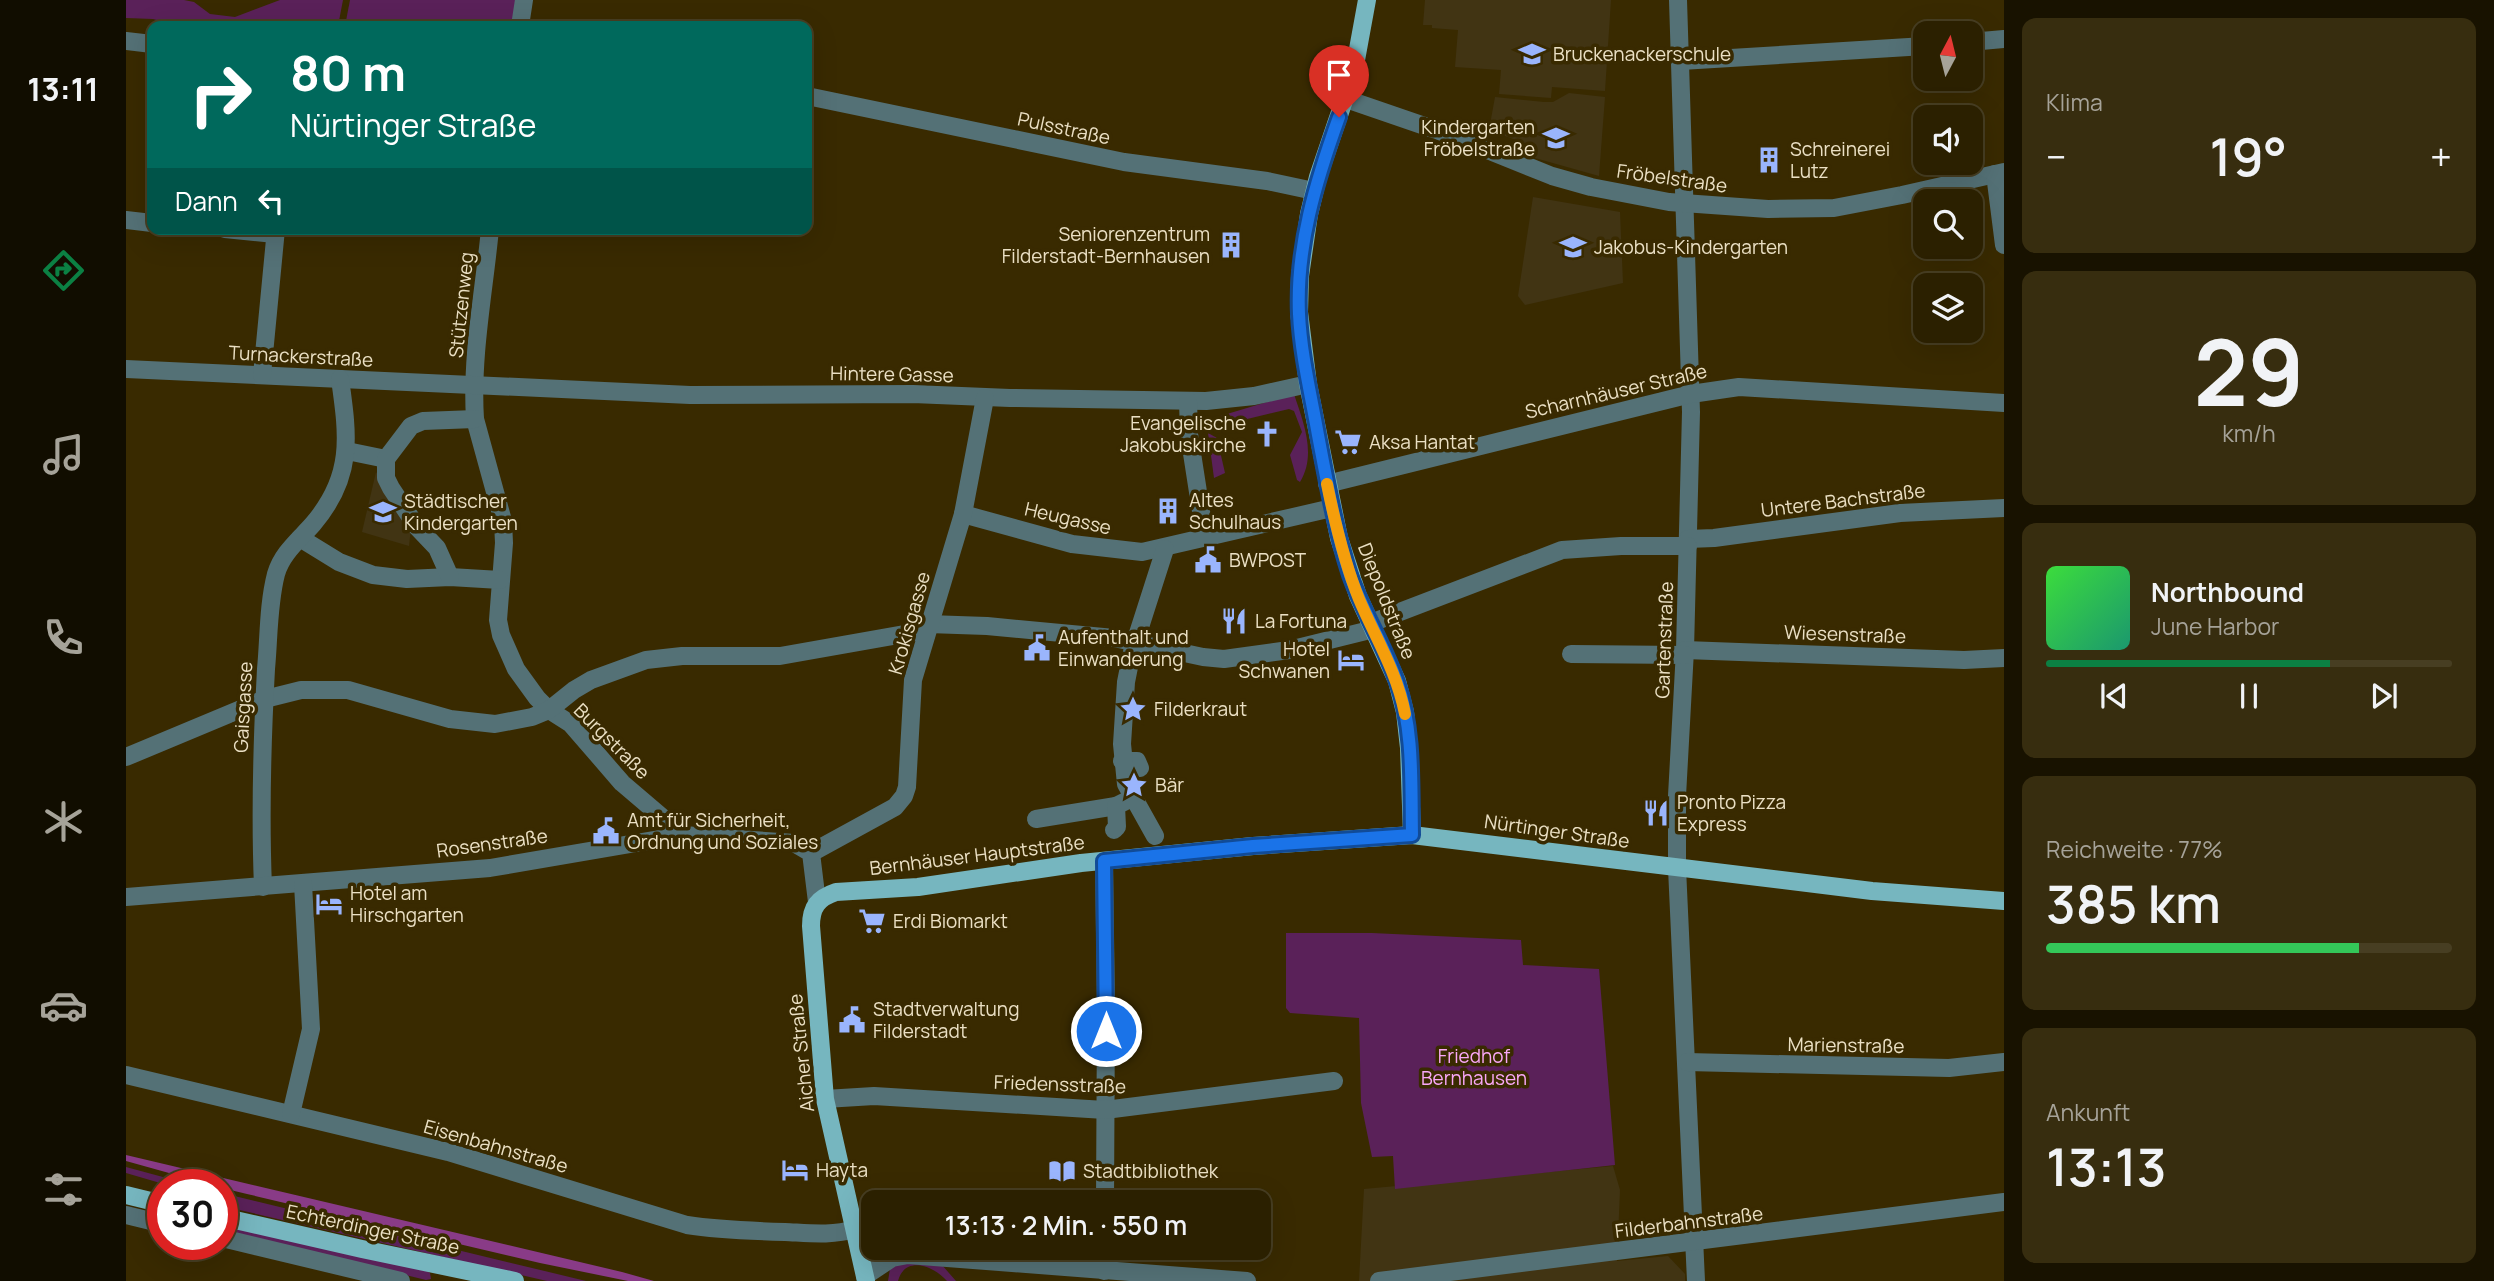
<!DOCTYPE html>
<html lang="de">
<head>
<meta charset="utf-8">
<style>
  body { margin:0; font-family:Manrope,sans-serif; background:#372d0f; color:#f1f3f6; height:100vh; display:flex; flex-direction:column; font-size:26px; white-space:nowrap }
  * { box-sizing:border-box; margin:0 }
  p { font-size:23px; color:#a6a399 }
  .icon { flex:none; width:38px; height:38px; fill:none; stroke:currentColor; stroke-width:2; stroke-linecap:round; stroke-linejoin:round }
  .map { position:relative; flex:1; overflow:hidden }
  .drawer { display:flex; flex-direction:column; gap:18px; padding:18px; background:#181200; width:490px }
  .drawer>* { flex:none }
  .banner { position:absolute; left:21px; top:21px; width:665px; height:214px; border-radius:14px; box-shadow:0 7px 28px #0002,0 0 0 2px #473e22; background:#00695c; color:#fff; overflow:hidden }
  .needle { width:46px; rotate:7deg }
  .buttons { position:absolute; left:1787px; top:21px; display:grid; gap:14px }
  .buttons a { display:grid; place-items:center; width:70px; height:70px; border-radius:14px; background:#2b2000; box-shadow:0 7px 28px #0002,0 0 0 2px #473e22; font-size:35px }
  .speed { position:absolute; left:21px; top:1169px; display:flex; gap:14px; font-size:35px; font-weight:700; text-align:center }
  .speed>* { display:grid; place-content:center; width:91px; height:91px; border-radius:50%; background:#2b2000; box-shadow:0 7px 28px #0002,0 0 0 2px #473e22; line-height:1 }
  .speed .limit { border:10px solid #d22; background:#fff; color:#111 }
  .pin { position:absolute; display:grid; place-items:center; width:60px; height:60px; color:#fff; margin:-72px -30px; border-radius:50% 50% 50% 0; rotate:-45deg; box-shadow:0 0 7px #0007 }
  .pin .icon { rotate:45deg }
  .me { position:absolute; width:77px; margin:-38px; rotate:0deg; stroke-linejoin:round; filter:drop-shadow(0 0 5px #0008) }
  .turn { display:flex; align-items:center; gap:24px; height:147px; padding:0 28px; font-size:32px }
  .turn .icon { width:91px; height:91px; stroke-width:2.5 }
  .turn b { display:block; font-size:49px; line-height:60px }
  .then { display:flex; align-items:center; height:66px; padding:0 28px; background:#0003; gap:14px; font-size:26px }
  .big { font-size:52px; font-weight:600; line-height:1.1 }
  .drawer .card { flex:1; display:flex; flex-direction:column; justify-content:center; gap:10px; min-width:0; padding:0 24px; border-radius:14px; background:#372d0f }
  .drawer .dial { align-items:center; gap:0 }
  .dial b { font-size:91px; line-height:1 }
  .song { display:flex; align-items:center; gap:21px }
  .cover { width:84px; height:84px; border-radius:10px; background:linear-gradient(135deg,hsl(120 70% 55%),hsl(160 70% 35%)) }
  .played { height:7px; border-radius:4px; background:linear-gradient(90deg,#0b8043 70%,#473e22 70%) }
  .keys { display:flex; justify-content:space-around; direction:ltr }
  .heat { display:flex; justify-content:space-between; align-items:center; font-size:38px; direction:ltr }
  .charge { height:10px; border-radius:5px; background:linear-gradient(90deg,#34c759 77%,#473e22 0) }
  .trip { position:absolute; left:735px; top:1190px; width:410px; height:70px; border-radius:14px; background:#2b2000; box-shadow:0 7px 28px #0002,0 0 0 2px #473e22; font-weight:600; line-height:70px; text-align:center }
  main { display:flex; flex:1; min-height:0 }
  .dock { display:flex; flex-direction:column; width:126px; justify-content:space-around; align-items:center; background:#110d00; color:#a6a399 }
  .dock .icon { width:49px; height:49px }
  .dock .selected { color:#0b8043 }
  .dock b { font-size:32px; color:#f1f3f6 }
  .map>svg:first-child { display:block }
</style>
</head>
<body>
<main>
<nav class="dock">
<b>13:11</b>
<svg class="icon selected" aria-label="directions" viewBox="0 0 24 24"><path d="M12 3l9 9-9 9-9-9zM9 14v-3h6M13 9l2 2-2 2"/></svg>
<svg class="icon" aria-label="music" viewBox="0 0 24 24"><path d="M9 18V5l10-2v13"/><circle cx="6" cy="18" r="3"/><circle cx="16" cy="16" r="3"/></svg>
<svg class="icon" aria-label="phone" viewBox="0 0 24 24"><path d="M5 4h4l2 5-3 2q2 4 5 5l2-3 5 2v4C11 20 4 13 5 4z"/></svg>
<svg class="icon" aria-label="climate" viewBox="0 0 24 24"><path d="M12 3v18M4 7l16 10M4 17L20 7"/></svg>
<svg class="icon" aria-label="car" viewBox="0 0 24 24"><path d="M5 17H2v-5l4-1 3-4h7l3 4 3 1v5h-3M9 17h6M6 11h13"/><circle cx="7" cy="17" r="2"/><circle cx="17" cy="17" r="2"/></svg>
<svg class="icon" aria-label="filters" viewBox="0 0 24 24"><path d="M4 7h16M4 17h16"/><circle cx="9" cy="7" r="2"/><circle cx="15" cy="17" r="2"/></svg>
</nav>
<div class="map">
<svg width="1878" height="1281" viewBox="0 0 1878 1281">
  <rect width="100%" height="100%" fill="#392a00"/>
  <g fill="#413413">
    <polygon points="1299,0 1485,0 1479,91 1426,87 1425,98 1373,94 1375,70 1329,67 1332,30 1306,28 1306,25 1297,25"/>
    <polygon points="1443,93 1479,97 1473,176 1409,158 1406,146 1363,130 1369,97 1418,102 1427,102"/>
    <polygon points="1407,197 1494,212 1497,283 1399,305 1392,296"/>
    <polygon points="250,472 285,528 283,546 236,532"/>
    <polygon points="1487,1166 1494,1190 1491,1261 1542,1256 1559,1274 1559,1281 1233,1281 1238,1189"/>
  </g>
  <g fill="#5a2159">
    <polygon points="0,0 58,0 68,2 84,14 109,17 154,0 217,0 212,26 54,26 27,19 0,18"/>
    <polygon points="224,0 390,0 386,26 219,26"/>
    <path d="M1168,394C1177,422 1191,454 1174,482L1171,480L1164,455L1176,432L1168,411L1163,409L1117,420L1097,433L1094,428L1082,425L1081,420Z"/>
    <polygon points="1082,433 1091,438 1099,473 1088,478"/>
    <polygon points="1160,933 1246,933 1395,940 1397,965 1473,969 1489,1165 1269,1189 1267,1156 1246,1157 1235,1103 1233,1018 1164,1013 1160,1008"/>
    <polygon points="0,1167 59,1183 65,1185 41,1185 0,1173"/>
    <polygon points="96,1193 460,1281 421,1281 96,1206"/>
    <polygon points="96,1223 299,1270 304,1273 305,1279 300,1280 96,1230"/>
    <path d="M775,1262L816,1265L830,1281H821C808,1266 779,1255 772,1281H762L764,1269Z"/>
  </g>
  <polygon fill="#893b87" points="0,1155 496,1272 528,1281 502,1281 414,1263 121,1194 96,1188 96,1185 86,1185 0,1161"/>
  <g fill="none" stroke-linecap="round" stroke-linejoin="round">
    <g stroke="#547176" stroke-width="18">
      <polyline points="1552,0 1565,412 1559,650 1551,796 1551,868 1570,1281"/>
      <polyline points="394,26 398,0"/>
      <polyline points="0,41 26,44"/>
      <polyline points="1844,42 1878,39"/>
      <polyline points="1555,61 1799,46"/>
      <polyline points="681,96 998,162 1141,181 1188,191"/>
      <polyline points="1220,99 1319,133 1426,176 1465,187 1543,202 1642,209 1708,208 1776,195 1878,172"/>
      <polyline points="1869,174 1878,245"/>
      <polyline points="0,220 26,223"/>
      <polyline points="99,229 149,234"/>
      <path d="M364,229C358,292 345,356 349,419L377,521L378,543L372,620L375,635L390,669L411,698L423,710L445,724L496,783L557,835"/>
      <polyline points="0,369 564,395 787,394 884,398 1080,401 1128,396 1182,384"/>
      <polyline points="136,375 150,229"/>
      <polyline points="1062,401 1063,434 1079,537"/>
      <polyline points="221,451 260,459"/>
      <polyline points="1201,484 1565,394 1613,387 1878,403"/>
      <polyline points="837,514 946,544 1016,552 1206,508"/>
      <polyline points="174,538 213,562 247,575 281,579 324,577 374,580"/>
      <polyline points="1562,539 1588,538 1774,513 1878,508"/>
      <polyline points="324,577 311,548 291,527 265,488 260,478 260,459 285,426 297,421 349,419"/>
      <polyline points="1245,623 1436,550 1495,546 1562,546"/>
      <polyline points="802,624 861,626 988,638 1077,657 1098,659 1163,650 1248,629"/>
      <polyline points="1559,650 1838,660 1878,658"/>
      <polyline points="1445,654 1559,655"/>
      <polyline points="0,757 139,699 175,690 222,690 324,719 369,724 406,717 423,710 448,690 465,680 520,660 556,656 654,656 801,630"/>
      <polyline points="996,761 1011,761 1014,768"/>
      <polyline points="910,819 990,806"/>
      <polyline points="988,830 991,827 990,806 1000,801"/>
      <polyline points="1029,836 1000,784 996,744 1000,682 1006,652 1039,549"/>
      <polyline points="685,853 769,807 778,796 781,787 787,680 837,514 859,398"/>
      <polyline points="978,861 980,1007 979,1202"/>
      <path d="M137,887C134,814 136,742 140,669C143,638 142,605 150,574C156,553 173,540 187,524C228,476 222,436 214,379"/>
      <polyline points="0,897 364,868 557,835 668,843 685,853 691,902"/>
      <polyline points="1561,1062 1823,1068 1878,1062"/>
      <path d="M0,1075L322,1152L561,1225C593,1230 626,1231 659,1232C682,1233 706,1236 729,1229"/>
      <polyline points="699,1099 748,1096 979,1110 1208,1081"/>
      <polyline points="165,1114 185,1029 177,884"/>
      <polyline points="0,1215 37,1224"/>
      <polyline points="96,1238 275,1281"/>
      <polyline points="978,1271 979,1248"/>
      <polyline points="739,1276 766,1258 782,1255 1121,1281"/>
      <polyline points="1253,1281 1878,1202"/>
    </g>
    <g stroke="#76b6bf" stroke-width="18">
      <polyline points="1241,0 1228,71 1192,177 1183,214 1174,276 1173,312 1182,384 1213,538 1232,596 1271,681 1279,712 1283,748 1286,835"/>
      <polyline points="0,1195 37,1204"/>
      <polyline points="96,1217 236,1249 389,1281"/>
      <path d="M740,1281L699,1099L685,926C685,907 692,898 710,892L792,887L955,863L1127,846L1286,835L1746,891L1878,901"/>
    </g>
  </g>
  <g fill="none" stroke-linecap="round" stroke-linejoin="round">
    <g stroke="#114b97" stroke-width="18">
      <path id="route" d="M980,1031L978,861L1127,846L1286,835C1285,785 1288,729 1271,682C1258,645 1237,612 1224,575C1209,529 1201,482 1192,435C1185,395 1175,355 1173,314C1170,246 1190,181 1213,117"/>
    </g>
    <use href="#route" stroke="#1a73e8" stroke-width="12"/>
    <path stroke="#f59e0b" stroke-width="12" d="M1201,484C1209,523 1218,562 1233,599C1249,637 1271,672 1279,714"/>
  </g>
  <defs>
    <g id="school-bare" transform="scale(2.1)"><path d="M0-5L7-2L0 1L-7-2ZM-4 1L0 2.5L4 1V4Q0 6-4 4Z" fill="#9ab5fd" stroke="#392a00" stroke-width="2.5" paint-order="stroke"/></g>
    <g id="building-bare" transform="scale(2.1)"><path d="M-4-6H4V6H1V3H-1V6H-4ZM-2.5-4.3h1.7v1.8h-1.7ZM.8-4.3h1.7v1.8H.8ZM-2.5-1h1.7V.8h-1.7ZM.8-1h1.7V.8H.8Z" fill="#9ab5fd" stroke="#392a00" stroke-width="2.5" paint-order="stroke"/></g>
    <g id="church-bare" transform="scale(2.1)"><path d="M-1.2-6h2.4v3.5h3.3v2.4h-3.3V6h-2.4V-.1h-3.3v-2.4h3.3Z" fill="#9ab5fd" stroke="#392a00" stroke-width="2.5" paint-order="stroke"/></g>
    <g id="supermarket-bare" transform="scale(2.1)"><path d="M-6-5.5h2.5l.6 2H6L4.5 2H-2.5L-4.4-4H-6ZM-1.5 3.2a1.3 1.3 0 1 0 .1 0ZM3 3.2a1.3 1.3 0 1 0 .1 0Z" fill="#9ab5fd" stroke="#392a00" stroke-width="2.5" paint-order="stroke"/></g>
    <g id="civic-bare" transform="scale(2.1)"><path d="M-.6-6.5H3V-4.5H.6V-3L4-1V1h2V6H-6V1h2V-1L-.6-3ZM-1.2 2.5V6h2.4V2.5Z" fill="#9ab5fd" stroke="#392a00" stroke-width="2.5" paint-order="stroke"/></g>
    <g id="restaurant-bare" transform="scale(2.1)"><path d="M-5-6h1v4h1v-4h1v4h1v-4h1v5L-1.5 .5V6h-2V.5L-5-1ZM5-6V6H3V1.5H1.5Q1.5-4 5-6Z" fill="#9ab5fd" stroke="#392a00" stroke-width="2.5" paint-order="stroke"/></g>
    <g id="hotel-bare" transform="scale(2.1)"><path d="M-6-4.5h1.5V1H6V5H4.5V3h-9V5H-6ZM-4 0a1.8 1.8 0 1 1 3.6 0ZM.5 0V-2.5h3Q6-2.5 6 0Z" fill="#9ab5fd" stroke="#392a00" stroke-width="2.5" paint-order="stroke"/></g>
    <g id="sight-bare" transform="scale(2.1)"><path d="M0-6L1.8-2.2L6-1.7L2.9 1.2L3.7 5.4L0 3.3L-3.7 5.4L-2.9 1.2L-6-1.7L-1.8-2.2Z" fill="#9ab5fd" stroke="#392a00" stroke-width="2.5" paint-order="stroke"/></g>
    <g id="library-bare" transform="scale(2.1)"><path d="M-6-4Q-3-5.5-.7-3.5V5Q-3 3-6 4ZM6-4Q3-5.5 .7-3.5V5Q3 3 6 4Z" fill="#9ab5fd" stroke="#392a00" stroke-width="2.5" paint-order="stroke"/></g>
  </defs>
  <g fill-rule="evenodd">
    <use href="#school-bare" x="1406" y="54"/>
    <use href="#school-bare" x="1430" y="138"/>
    <use href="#building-bare" x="1643" y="160"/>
    <use href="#building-bare" x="1105" y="245"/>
    <use href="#school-bare" x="1447" y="247"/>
    <use href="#church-bare" x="1141" y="434"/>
    <use href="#supermarket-bare" x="1222" y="442"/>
    <use href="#building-bare" x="1042" y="511"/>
    <use href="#school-bare" x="257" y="512"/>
    <use href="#civic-bare" x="1082" y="560"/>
    <use href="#restaurant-bare" x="1108" y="621"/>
    <use href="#civic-bare" x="911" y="648"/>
    <use href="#hotel-bare" x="1225" y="660"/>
    <use href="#sight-bare" x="1007" y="709"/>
    <use href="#sight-bare" x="1008" y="785"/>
    <use href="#restaurant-bare" x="1530" y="813"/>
    <use href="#civic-bare" x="480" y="831"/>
    <use href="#hotel-bare" x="203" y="904"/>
    <use href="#supermarket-bare" x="746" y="921"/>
    <use href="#civic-bare" x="726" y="1020"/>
    <use href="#hotel-bare" x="669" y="1170"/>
    <use href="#library-bare" x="936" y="1171"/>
  </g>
  <g text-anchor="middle" stroke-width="7" stroke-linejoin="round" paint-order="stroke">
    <g font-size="19" fill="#ebe0c4" stroke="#392a00" text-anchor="start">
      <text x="1427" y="61">Bruckenackerschule</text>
      <text x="1409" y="134" text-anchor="end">Kindergarten<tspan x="1409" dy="22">Fröbelstraße</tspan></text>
      <text x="1664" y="156">Schreinerei<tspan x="1664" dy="22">Lutz</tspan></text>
      <text x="1084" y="241" text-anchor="end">Seniorenzentrum<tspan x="1084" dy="22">Filderstadt-Bernhausen</tspan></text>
      <text x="1468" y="254">Jakobus-Kindergarten</text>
      <text x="1120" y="430" text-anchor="end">Evangelische<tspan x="1120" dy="22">Jakobuskirche</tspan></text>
      <text x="1243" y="449">Aksa Hantat</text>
      <text x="1063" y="507">Altes<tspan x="1063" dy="22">Schulhaus</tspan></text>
      <text x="278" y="508">Städtischer<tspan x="278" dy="22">Kindergarten</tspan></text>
      <text x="1103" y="567">BWPOST</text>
      <text x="1129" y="628">La Fortuna</text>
      <text x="932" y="644">Aufenthalt und<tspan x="932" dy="22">Einwanderung</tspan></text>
      <text x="1204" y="656" text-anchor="end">Hotel<tspan x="1204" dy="22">Schwanen</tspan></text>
      <text x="1028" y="716">Filderkraut</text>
      <text x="1029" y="792">Bär</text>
      <text x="1551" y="809">Pronto Pizza<tspan x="1551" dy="22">Express</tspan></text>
      <text x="501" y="827">Amt für Sicherheit,<tspan x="501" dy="22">Ordnung und Soziales</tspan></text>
      <text x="224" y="900">Hotel am<tspan x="224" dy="22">Hirschgarten</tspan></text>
      <text x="767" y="928">Erdi Biomarkt</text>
      <text x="747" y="1016">Stadtverwaltung<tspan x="747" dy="22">Filderstadt</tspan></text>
      <text x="690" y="1177">Hayta</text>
      <text x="957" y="1178">Stadtbibliothek</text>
    </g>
    <g font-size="19" fill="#ebe0c4" stroke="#392a00">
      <text transform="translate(938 128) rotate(12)" y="7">Pulsstraße</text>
      <text transform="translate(1546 178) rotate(8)" y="7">Fröbelstraße</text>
      <text transform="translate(335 305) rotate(-84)" y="7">Stützenweg</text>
      <text transform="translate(175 356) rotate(3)" y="7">Turnackerstraße</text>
      <text transform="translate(766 374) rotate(1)" y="7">Hintere Gasse</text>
      <text transform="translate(1490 391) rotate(-13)" y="7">Scharnhäuser Straße</text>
      <text transform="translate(1717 500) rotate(-7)" y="7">Untere Bachstraße</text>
      <text transform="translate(942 518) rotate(13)" y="7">Heugasse</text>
      <text transform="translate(1261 601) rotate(68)" y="7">Diepoldstraße</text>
      <text transform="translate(783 623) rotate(-74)" y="7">Krokisgasse</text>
      <text transform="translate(1719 634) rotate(2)" y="7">Wiesenstraße</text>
      <text transform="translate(1538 640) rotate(-88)" y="7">Gartenstraße</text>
      <text transform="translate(117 707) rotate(-87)" y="7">Gaisgasse</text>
      <text transform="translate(486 741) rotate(45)" y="7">Burgstraße</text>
      <text transform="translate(1431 831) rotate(8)" y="7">Nürtinger Straße</text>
      <text transform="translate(366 843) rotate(-8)" y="7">Rosenstraße</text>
      <text transform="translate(851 855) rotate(-7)" y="7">Bernhäuser Hauptstraße</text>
      <text transform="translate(1720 1045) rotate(1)" y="7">Marienstraße</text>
      <text transform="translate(675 1053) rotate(-96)" y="7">Aicher Straße</text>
      <text transform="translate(934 1084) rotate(2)" y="7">Friedensstraße</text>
      <text transform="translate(370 1146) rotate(16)" y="7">Eisenbahnstraße</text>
      <text transform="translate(1563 1222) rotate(-7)" y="7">Filderbahnstraße</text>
      <text transform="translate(247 1229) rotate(12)" y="7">Echterdinger Straße</text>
    </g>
    <g font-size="19" fill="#faa8f7" stroke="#392a00">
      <text x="1348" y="1063">Friedhof<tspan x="1348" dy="22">Bernhausen</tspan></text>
    </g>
  </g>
</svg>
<div class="buttons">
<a><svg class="needle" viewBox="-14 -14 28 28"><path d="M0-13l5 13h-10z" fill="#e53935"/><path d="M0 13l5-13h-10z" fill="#a6a399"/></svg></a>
<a><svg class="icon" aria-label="sound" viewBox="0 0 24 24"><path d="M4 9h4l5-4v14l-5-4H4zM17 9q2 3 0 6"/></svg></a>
<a><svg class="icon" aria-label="search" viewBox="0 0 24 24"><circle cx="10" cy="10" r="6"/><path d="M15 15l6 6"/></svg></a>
<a><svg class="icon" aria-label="layers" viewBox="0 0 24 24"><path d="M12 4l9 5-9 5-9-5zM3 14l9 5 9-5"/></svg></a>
</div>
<div class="speed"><div class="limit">30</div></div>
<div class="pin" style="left:1213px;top:117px;background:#d93025"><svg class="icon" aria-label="arrive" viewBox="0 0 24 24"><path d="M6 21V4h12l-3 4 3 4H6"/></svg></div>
<svg class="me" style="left:980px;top:1031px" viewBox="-20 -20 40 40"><circle r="17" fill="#1a73e8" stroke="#fff" stroke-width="3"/><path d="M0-11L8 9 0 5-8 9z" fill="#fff"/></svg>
<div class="trip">13:13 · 2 Min. · 550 m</div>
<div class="banner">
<div class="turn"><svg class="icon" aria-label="right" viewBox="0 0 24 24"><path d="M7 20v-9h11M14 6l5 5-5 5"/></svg><div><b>80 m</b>Nürtinger Straße</div></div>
<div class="then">Dann<svg class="icon" aria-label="left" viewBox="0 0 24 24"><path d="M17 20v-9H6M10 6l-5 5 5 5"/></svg></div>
</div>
</div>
<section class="drawer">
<div class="card"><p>Klima</p>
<div class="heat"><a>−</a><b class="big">19°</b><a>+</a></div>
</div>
<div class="card dial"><b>29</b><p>km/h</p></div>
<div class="card">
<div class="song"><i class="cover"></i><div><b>Northbound</b><p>June Harbor</p></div></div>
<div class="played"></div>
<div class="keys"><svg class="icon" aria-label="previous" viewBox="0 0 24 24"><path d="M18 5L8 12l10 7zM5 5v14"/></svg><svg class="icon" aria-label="pause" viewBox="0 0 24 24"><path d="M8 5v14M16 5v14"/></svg><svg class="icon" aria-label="next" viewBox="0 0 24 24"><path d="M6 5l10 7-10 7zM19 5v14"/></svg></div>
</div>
<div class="card"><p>Reichweite · 77%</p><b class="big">385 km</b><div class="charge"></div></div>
<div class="card"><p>Ankunft</p><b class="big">13:13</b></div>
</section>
</main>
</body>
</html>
